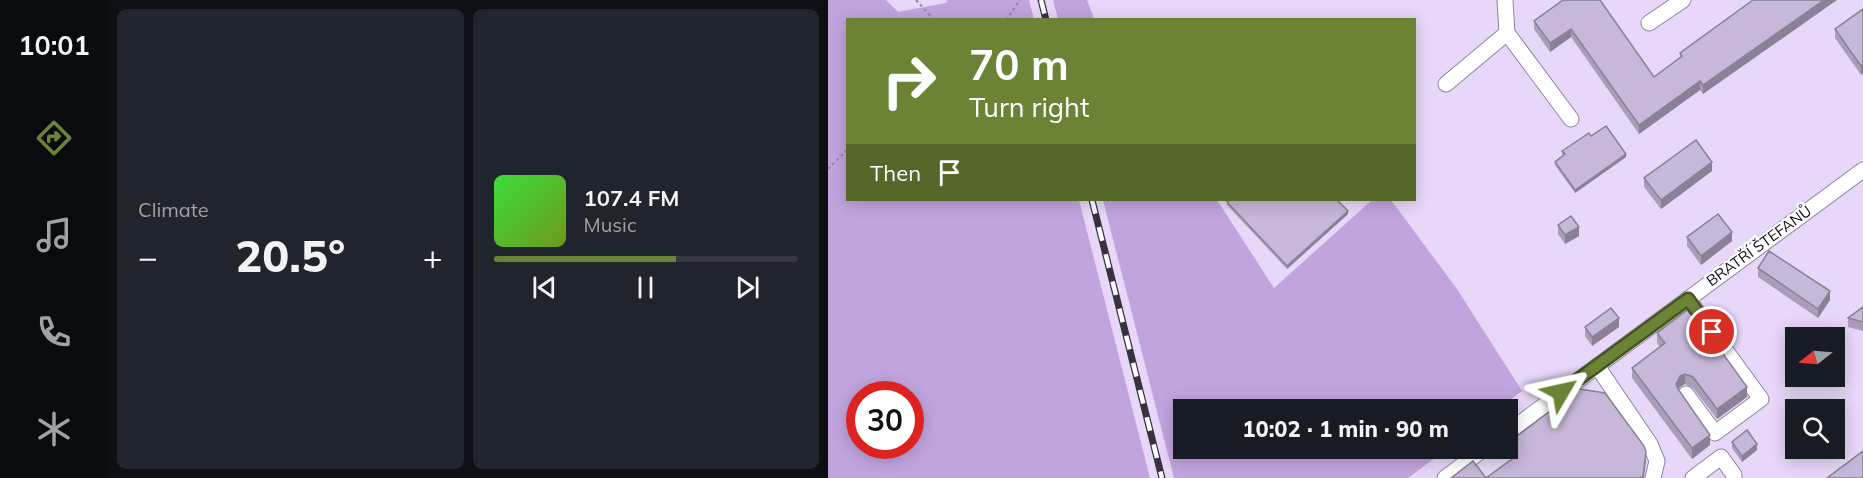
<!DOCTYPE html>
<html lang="en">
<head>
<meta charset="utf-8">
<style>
  body { margin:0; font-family:Mulish,sans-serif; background:#20242c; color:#f1f3f6; height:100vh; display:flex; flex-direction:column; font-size:22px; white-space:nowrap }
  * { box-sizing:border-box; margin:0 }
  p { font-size:20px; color:#9ea1a6 }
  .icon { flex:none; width:33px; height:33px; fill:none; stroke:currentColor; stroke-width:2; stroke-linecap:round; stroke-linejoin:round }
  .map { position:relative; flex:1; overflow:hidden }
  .details { display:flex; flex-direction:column; gap:9px; padding:9px; background:#0d0f14; width:720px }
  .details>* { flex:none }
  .banner { position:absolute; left:18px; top:18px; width:570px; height:183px; border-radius:0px; box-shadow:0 3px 15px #0003; background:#6b8335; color:#fff; overflow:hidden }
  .needle { width:39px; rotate:253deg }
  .buttons { position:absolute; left:957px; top:327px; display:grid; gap:12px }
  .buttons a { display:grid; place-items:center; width:60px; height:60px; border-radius:0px; background:#171b24; box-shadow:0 3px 15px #0003; font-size:30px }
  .speed { position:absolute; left:18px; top:381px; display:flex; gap:12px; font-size:30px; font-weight:700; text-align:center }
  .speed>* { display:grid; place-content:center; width:78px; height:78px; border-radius:50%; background:#171b24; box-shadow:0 3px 15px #0003; line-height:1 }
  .speed .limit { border:9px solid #d22; background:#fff; color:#111 }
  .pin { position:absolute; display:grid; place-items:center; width:51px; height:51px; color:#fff; margin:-26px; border:3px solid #fff; border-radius:50%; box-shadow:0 2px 6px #0007 }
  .me { position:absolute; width:66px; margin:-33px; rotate:54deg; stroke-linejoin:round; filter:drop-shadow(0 0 4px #0008) }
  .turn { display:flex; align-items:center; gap:21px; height:126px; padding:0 24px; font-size:27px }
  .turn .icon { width:78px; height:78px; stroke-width:2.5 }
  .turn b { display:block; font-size:42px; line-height:51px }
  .then { display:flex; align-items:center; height:57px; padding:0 24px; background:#0003; gap:12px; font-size:22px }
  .big { font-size:45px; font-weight:800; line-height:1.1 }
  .details .widget { flex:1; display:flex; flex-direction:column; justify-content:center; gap:9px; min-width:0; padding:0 21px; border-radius:9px; background:#20242c }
  .song { display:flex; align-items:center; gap:18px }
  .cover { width:72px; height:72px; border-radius:9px; background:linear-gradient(135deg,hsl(120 70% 55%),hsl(80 70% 35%)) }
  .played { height:6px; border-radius:3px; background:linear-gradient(90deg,#6b8335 60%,#363941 60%) }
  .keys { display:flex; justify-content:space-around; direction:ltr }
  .heat { display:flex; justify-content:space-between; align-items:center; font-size:33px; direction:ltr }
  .details .tiles { flex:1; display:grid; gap:9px; grid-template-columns:repeat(2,1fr) }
  .trip { position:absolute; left:345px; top:399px; width:345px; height:60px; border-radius:0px; background:#171b24; box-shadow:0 3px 15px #0003; font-weight:800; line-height:60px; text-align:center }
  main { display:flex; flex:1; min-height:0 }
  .tabs { display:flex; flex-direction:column; width:108px; justify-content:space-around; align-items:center; background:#090b0e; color:#9ea1a6 }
  .tabs .icon { width:42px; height:42px }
  .tabs .active { color:#6b8335 }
  .tabs b { font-size:27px; color:#f1f3f6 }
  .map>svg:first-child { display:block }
</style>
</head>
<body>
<main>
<nav class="tabs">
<b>10:01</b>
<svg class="icon active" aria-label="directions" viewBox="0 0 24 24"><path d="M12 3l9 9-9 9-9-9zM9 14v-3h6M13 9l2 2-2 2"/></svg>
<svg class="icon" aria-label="music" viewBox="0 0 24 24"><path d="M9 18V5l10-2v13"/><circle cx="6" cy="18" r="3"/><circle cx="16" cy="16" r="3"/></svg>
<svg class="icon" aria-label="phone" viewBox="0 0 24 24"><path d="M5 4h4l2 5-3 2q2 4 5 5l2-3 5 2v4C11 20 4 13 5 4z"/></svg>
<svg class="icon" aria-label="climate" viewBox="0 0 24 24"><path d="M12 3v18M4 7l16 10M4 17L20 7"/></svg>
</nav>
<section class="details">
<div class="tiles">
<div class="widget"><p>Climate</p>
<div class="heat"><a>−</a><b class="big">20.5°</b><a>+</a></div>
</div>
<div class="widget">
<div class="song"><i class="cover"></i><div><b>107.4 FM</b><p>Music</p></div></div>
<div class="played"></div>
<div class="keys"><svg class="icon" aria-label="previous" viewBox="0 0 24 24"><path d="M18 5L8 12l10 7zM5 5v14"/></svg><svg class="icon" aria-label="pause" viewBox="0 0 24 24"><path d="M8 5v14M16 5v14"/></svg><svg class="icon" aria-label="next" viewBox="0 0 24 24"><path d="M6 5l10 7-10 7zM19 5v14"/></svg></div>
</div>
</div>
</section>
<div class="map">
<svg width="1035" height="478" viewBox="0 0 1035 478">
  <rect width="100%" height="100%" fill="#e7d7f8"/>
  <g fill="#c1a4de" fill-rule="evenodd">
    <path d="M0,0H58L70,12L118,3L119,0H201L206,19L20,20V200H251L322,478H0ZM82,394V446H32V394Z"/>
    <polygon points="225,0 259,0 266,19 230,19"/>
    <polygon points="275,200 389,200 446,288 544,200 563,200 629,289 694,391 670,409 356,410 356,448 619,449 580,478 346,478"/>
  </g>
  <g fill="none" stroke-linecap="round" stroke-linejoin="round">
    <g stroke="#9183a1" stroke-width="17">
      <g id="minor">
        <polyline points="821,23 855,0"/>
        <polyline points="679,33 743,119"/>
        <polyline points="618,84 679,33 677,0"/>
        <polyline points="769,366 822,444 829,461 825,478"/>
        <polyline points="858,394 887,433 933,399 860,299"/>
        <polyline points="680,432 1035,170"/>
        <polyline points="617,478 657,448"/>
        <polyline points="865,478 893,457 906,475 906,478"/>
      </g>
    </g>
    <g stroke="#9487a0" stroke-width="2" stroke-dasharray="3 3" stroke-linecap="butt">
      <polyline points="88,0 106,20"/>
      <polyline points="178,20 192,0"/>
      <polyline points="0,169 20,149"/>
    </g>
    <use href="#minor" stroke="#fff" stroke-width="15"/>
    <g stroke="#393140" stroke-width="7">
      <g id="rail">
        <polyline points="213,0 218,20"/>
        <polyline points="264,200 334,478"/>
      </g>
    </g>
    <use href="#rail" stroke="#fff" stroke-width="4.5" stroke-dasharray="14" stroke-linecap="butt"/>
  </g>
  <g fill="#ab9dba">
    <polygon points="735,0 826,77 852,58 852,53 925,0 875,94 872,90 811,134 743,37 722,52 706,29 706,21"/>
    <polygon points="1035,9 1035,73 1033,75 1007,38 1007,29"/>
    <polygon points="763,136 798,157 747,193 727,165 727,162 736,156 734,154 734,151"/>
    <polygon points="884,171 833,209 816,187 816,178"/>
    <polygon points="399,202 520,214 459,269 399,205"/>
    <polygon points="730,225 751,236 737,244 730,234"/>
    <polygon points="859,237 904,241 873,265 859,246"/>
    <polygon points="930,268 1002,300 990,318 930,277"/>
    <polygon points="1035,307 1035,331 1020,327 1020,318"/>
    <polygon points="757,327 791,327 764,346 757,336"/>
    <polygon points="829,333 919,397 889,419 865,388 857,384 852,387 850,390 882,445 864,459 804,378 804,368 832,347 829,343"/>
    <polygon points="904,442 929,450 914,462 904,448"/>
    <polygon points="680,443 818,461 683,459 679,452"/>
  </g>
  <g fill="#8b8097">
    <polygon points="996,0 1009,0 875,94 875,85"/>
    <polygon points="743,29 743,37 722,52 722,43"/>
    <polygon points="1035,64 1035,73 1033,75 1033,66"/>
    <polygon points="872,81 872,90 811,134 811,125"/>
    <polygon points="798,154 798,157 747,193 747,190"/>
    <polygon points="884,162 884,171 833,209 833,200"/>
    <polygon points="520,211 520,214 459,269 459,266"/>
    <polygon points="751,227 751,236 737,244 737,235"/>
    <polygon points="904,232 904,241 873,265 873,256"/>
    <polygon points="1002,291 1002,300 990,318 990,309"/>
    <polygon points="791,318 791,327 764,346 764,337"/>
    <polygon points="857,374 857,384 852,387 848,395 848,384 852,376"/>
    <polygon points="919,387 919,397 889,419 889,409"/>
    <polygon points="882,435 882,445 864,459 864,448"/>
    <polygon points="929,444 929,450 914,462 914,456"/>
    <polygon points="818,452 818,461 816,478 812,478"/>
  </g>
  <g fill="#c7b7d8" stroke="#8b8097" stroke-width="1.5">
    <polygon points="735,0 772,0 826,77 854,56 852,53 925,0 996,0 875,85 872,81 811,125 743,29 722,43 706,21"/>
    <polygon points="1035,9 1035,64 1033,66 1007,29"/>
    <polygon points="778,126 798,154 747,190 727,162 737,154 734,151 761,133 763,136"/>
    <polygon points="868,140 884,162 833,200 816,178"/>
    <polygon points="402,200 509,200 520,211 459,266 399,202"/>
    <polygon points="890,214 904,232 873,256 859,237"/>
    <polygon points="743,216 751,227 737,235 730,225"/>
    <polygon points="941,251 1002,291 990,309 930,268"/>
    <polygon points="1035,307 1035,322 1020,318"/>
    <polygon points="783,308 791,318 764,337 757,327"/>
    <polygon points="862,308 919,387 889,409 865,377 857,374 852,376 848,384 850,389 882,435 864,448 804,368 837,343 829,333"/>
    <polygon points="751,389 777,393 816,446 818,452 815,476 812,478 658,478 688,456 680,445 680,443"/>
    <polygon points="919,430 929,444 914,456 904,442"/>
    <polygon points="1035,451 1035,478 999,478"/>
    <polygon points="645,461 658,478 623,478"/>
  </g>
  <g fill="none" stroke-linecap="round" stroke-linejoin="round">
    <g stroke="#465522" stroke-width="15">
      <polyline id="route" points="733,392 860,299 884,332"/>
    </g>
    <use href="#route" stroke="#6b8335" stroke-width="10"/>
  </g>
  <g text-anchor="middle" stroke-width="4.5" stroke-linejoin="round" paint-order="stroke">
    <g font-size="15" fill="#0f0914" stroke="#fff">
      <text transform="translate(931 246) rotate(-36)" y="5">BRATŘÍ ŠTEFANŮ</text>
    </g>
  </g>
</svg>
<div class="buttons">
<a><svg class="needle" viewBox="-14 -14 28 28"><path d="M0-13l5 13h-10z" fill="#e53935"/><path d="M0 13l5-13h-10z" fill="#9ea1a6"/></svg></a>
<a><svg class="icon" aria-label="search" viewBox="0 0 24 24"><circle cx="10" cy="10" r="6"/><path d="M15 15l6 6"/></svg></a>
</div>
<div class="speed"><div class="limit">30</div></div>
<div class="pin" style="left:884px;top:332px;background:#d93025"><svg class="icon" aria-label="arrive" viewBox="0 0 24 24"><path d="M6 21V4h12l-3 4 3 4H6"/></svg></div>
<svg class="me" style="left:733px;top:392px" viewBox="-20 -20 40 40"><path d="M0-17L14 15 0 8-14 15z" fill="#6b8335" stroke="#fff" stroke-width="4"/></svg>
<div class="trip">10:02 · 1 min · 90 m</div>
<div class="banner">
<div class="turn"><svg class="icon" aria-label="right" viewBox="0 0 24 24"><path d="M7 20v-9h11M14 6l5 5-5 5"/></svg><div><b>70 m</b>Turn right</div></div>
<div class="then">Then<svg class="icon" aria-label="arrive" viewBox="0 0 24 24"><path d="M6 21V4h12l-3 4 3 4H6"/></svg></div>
</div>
</div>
</main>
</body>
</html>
